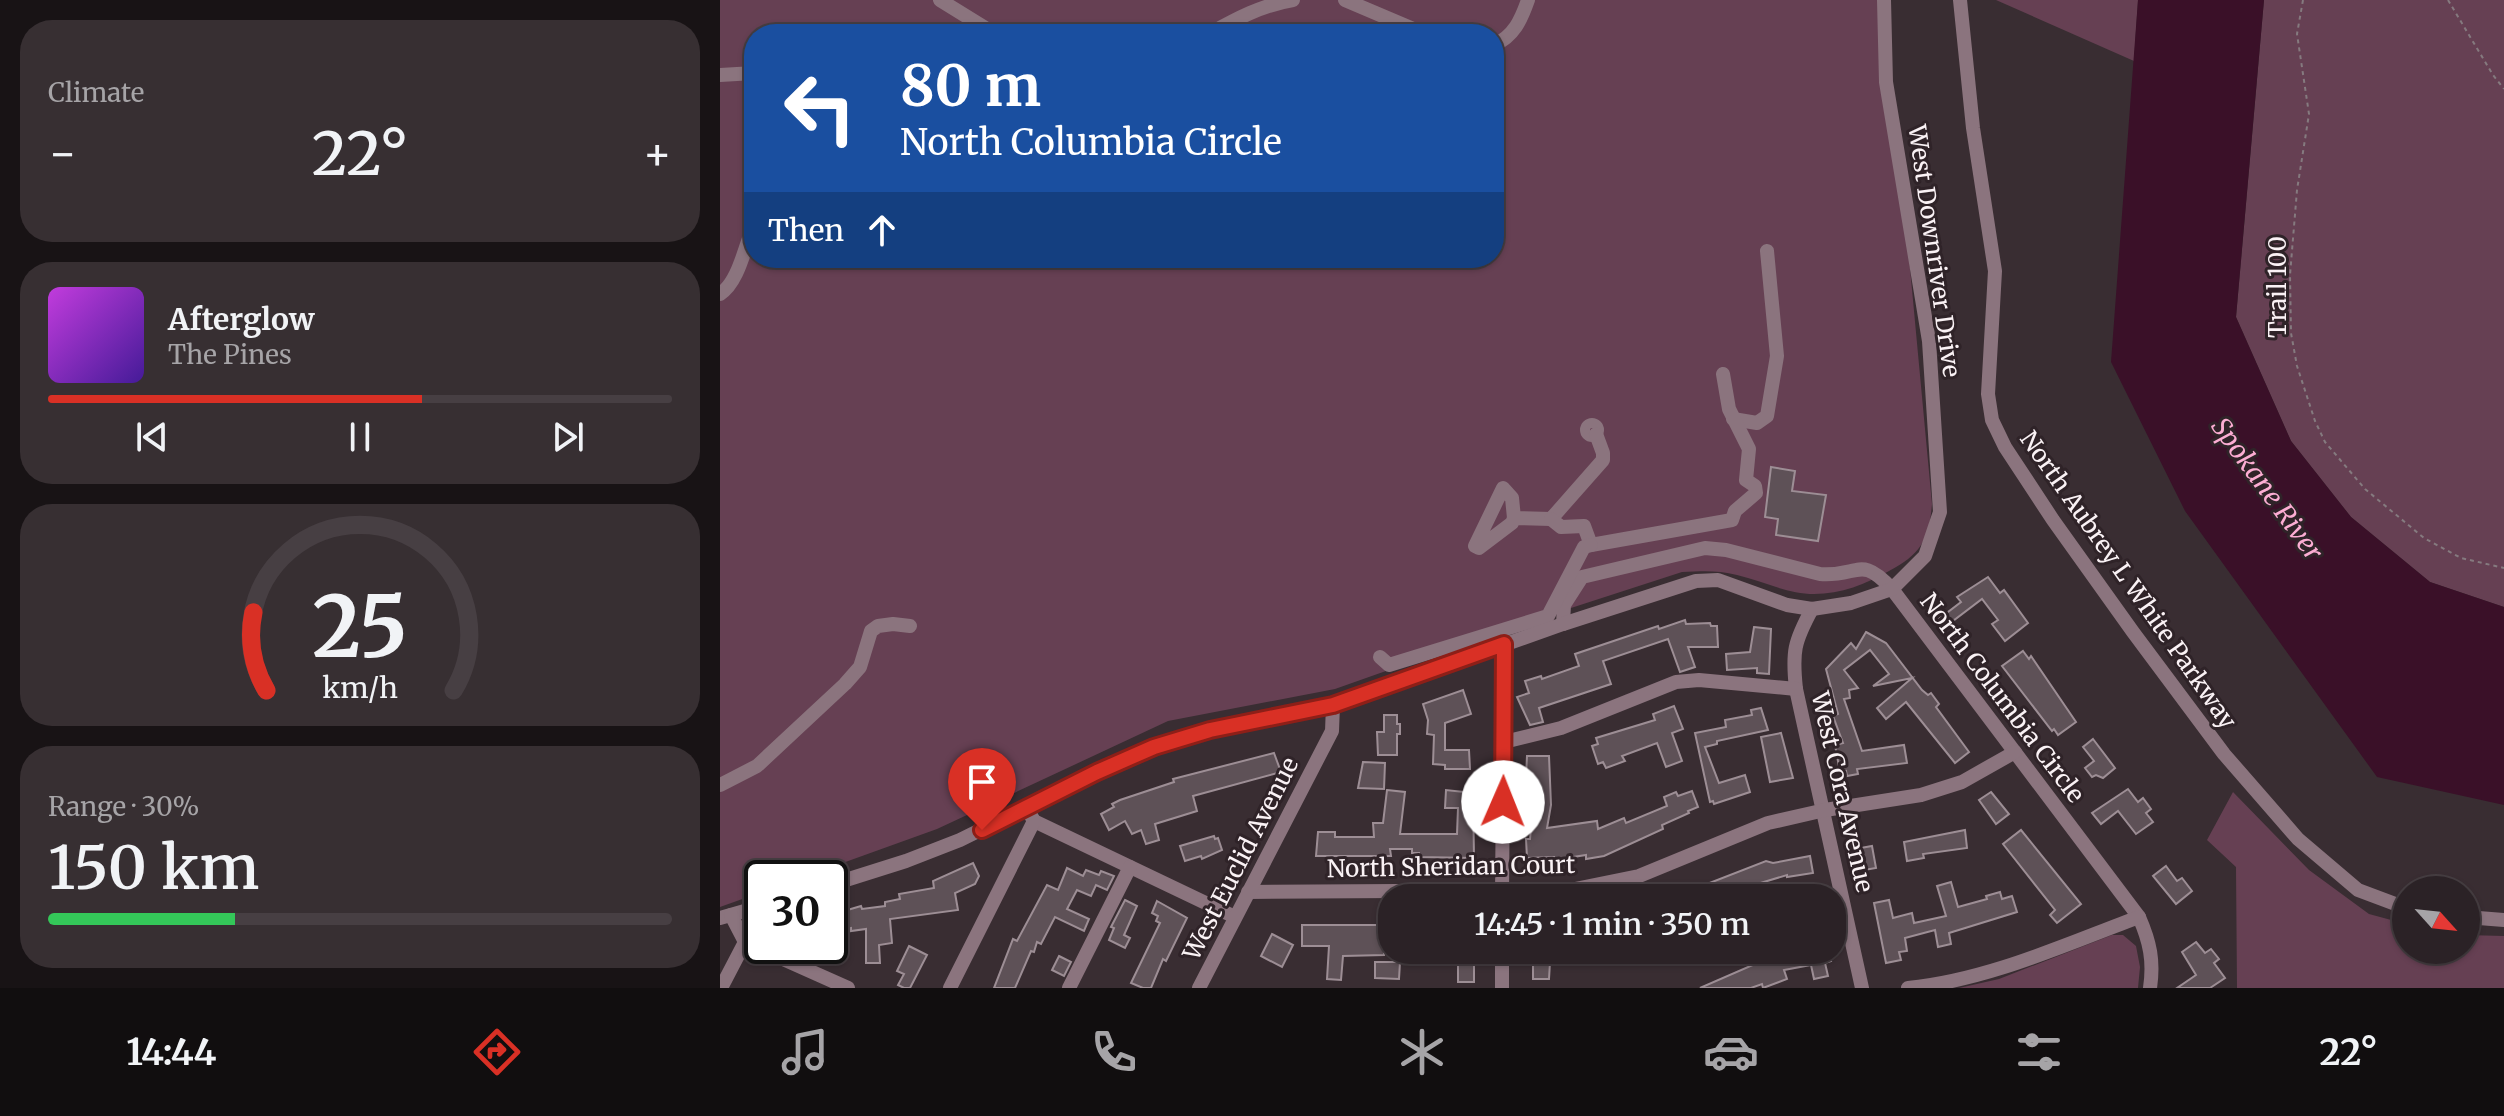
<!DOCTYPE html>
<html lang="en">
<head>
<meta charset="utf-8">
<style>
  body { margin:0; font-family:Merriweather,serif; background:#372f32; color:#f1f3f6; height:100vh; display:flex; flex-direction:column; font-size:30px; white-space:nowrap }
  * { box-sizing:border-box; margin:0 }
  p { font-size:26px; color:#a6a4a7 }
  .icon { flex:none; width:44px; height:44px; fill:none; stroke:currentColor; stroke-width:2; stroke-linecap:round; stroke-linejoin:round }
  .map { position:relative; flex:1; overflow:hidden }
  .drawer { display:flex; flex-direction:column; gap:20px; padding:20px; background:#181315; width:720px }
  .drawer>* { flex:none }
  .guide { position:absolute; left:24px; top:24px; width:760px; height:244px; border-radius:32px; box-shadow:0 2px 6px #0004,0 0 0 2px #473f43; background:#1a4fa0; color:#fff; overflow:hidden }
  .needle { width:52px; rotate:117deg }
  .fabs { position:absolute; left:1672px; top:876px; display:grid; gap:16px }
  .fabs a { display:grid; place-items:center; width:88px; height:88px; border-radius:50%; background:#2b2226; box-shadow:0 2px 6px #0004,0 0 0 2px #473f43; font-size:40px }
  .speed { position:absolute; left:24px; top:860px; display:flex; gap:16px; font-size:40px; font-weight:700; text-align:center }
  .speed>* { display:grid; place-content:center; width:104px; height:104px; border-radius:50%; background:#2b2226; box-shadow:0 2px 6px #0004,0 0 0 2px #473f43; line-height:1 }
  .speed .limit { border:4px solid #111; border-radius:12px; background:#fff; color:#111 }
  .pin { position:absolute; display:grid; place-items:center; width:68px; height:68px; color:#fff; margin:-82px -34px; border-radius:50% 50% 50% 0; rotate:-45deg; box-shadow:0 0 8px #0007 }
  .pin .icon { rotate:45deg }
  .me { position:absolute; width:88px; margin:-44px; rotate:1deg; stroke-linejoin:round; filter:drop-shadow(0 0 6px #0008) }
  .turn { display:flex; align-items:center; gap:28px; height:168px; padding:0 24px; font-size:36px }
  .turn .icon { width:104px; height:104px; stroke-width:2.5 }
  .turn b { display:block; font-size:56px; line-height:68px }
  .then { display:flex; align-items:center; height:76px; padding:0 24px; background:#0003; gap:16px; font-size:30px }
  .big { font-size:60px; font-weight:600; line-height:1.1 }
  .drawer .tile { flex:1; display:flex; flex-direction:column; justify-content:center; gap:12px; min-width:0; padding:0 28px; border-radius:32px; background:#372f32 }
  .drawer .dial { align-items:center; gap:0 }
  .dial svg { height:208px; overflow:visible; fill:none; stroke:#473f43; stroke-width:7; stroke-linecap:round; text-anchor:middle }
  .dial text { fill:#f1f3f6; stroke:none }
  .song { display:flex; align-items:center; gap:24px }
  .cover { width:96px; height:96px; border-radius:12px; background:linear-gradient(135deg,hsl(290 70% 55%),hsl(260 70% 35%)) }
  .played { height:8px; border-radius:4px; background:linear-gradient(90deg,#d93025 60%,#473f43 60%) }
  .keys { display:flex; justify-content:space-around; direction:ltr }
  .heat { display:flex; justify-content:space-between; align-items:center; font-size:44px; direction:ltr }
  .charge { height:12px; border-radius:6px; background:linear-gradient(90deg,#34c759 30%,#473f43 0) }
  .trip { position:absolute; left:658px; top:884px; width:468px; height:80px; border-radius:32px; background:#2b2226; box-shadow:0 2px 6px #0004,0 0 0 2px #473f43; font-weight:600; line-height:80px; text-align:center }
  .tab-bar { display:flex; height:128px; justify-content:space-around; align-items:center; background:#110e0f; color:#a6a4a7 }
  .tab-bar .icon { width:56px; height:56px }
  .tab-bar .selected { color:#d93025 }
  .tab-bar b { font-size:36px; color:#f1f3f6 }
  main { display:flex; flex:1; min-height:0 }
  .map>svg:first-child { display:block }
</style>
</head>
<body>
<main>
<section class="drawer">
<div class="tile"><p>Climate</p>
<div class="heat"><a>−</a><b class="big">22°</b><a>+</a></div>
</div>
<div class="tile">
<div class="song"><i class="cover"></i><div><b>Afterglow</b><p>The Pines</p></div></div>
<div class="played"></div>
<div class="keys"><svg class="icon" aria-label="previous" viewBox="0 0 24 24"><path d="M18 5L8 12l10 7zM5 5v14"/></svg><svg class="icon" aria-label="pause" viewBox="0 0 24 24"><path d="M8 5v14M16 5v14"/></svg><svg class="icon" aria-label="next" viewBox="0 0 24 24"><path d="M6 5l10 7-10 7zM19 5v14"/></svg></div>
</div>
<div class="tile dial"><svg viewBox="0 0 100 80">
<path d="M14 69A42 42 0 1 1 86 69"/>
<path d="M14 69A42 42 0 0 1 9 39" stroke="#d93025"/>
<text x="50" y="56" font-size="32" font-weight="700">25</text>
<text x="50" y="72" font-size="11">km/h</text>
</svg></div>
<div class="tile"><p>Range · 30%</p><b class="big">150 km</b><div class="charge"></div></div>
</section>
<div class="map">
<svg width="1784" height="988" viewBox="0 0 1784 988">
  <rect width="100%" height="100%" fill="#392d32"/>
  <g fill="#664053" fill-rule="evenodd">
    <path d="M0,0H1165L1212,504C1209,540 1201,554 1169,571C1146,584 1121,594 1094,594C1067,594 1043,581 1017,575C998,570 982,571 962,572L762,637L615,689L448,721L217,829L81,878H42V892L0,907ZM34,34H774V258H34Z"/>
    <polygon points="1276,0 1418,0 1414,61"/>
    <polygon points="1544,0 1784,0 1784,607 1710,582 1631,517 1571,441 1516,317"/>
    <polygon points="1513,792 1589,870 1649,914 1686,924 1686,950 1746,950 1746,935 1784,936 1784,988 1517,988 1516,867 1487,840"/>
    <polygon points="1392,935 1403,935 1416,946 1420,967 1418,988 1239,988 1279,979"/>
  </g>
  <polygon fill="#3a1028" points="1418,0 1544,0 1516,317 1571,441 1631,517 1710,582 1784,607 1784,805 1657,777 1465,511 1391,362"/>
  <g fill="#5e5157" stroke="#9d8e95" stroke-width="2">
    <polygon points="1051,467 1075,471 1072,491 1106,495 1098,541 1056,535 1058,519 1045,517"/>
    <polygon points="1268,577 1280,593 1284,590 1308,623 1285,641 1272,624 1278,620 1262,599 1221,630 1215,622 1241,602 1237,597"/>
    <polygon points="965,620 966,624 990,623 991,626 997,626 998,647 968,647 975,667 960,672 948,639 883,661 891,684 819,708 823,722 810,725 797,697 809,693 805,681 821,676 822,679 859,666 855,654 938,626 939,629"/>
    <polygon points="1034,627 1051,629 1049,674 1037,673 1037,668 1007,670 1006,654 1030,652"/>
    <polygon points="1146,632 1166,643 1202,690 1208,695 1211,693 1219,704 1216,707 1249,752 1235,763 1186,702 1166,719 1157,708 1192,678 1153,686 1169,674 1150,650 1124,670 1138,688 1129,690 1130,698 1124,699 1142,751 1184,745 1187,763 1137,769 1138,774 1127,776 1126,771 1120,772 1115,745 1123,743 1113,716 1118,714 1106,669 1131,643 1136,649"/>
    <polygon points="1303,651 1309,659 1311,656 1356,722 1338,735 1334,729 1332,731 1282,666"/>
    <polygon points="743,690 751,714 725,723 725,750 749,750 750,769 725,769 725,765 713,764 714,735 707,734 708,720 703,704"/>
    <polygon points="954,706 963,729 952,733 962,761 946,767 937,743 902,756 905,761 886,768 883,762 878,764 872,746 878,744 876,738 935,720 933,714"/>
    <polygon points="1041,708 1048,730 997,741 997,744 985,747 999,783 1025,775 1030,792 994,804 993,801 990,802 975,733 1006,727 1005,720 1032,715 1031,710"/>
    <polygon points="664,715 677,715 677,724 680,724 680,734 677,734 677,755 658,755 657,732 664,732"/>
    <polygon points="1061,733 1073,778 1050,782 1041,737"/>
    <polygon points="1373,739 1395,768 1383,778 1376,775 1372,777 1365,768 1374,761 1363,747"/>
    <polygon points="554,753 561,772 473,796 477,811 435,824 439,840 426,844 421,830 412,834 405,821 389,830 381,814 394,807 392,804 400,800 454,782 453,779"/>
    <polygon points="807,756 829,756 831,805 827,828 877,821 878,829 904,818 906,823 947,806 944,797 956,792 958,796 972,791 978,807 968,811 969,813 942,825 943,829 884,856 866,859 866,855 834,860 834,857 807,858 806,839 810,839 814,798 805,798"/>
    <polygon points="643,762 665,763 664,789 638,788"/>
    <polygon points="1408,789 1418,802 1423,798 1431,809 1426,813 1433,822 1416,834 1398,811 1381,824 1372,813"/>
    <polygon points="667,790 685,792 680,834 737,834 738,808 725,808 726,790 753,793 754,858 699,857 699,853 692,853 692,849 670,849 671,856 596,856 598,832 615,832 615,837 654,837 653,823 663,823"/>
    <polygon points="1271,792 1289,814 1276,824 1259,800"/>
    <polygon points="1245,830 1247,848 1203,854 1204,858 1187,861 1184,842"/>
    <polygon points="1301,830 1361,904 1337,923 1330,915 1335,910 1283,844"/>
    <polygon points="494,836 495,839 498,838 502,850 482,859 481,856 465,861 460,846"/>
    <polygon points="1152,846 1156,868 1138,871 1135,849"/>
    <polygon points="1090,856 1093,873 1067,877 1067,875 1034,885 1035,888 1020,894 1022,898 951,898 1046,861 1053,863"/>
    <polygon points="253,863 259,876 255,884 235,893 238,910 170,919 172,943 159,945 160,963 146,963 146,929 131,931 131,928 127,929 124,911 141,906 142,909 165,906 165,902 180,899 179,894 214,888 213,881"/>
    <polygon points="1446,866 1457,881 1462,878 1472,891 1456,904 1433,876"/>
    <polygon points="347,868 363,876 366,870 379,875 381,871 394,876 387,890 376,885 371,896 357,890 347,909 369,919 364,931 335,917 321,944 317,942 314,952 311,951 295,988 274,988 293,939 297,941 327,885 338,890"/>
    <polygon points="1231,882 1238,907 1267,899 1266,896 1280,892 1282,899 1292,896 1297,912 1229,933 1231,944 1218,947 1215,930 1185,938 1187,951 1179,952 1181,960 1166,963 1154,903 1169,900 1173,918 1192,913 1194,923 1226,916 1217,886"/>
    <polygon points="405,900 417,906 404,935 410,938 405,948 389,940 394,928 391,927"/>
    <polygon points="437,901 467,918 446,961 443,959 431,988 423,988 411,983 440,923 436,921 438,916 432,913"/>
    <polygon points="582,925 664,925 664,955 623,956 621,980 607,979 609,946 582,946"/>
    <polygon points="552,934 573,945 562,967 541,956"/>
    <polygon points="1476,942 1485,953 1491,949 1499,959 1494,963 1505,978 1490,988 1457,988 1476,975 1462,952"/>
    <polygon points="189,946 207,955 190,988 184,988 178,985 184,974 177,971"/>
    <polygon points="738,950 761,950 761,962 754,962 754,982 738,982"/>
    <polygon points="1067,950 1076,950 1077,954 1108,950 1111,961 1105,963 1108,976 1094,979 1091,965 1064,970 1067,979 1043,988 1042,984 1031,988 980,988"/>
    <polygon points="339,956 351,962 344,976 332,970"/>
    <polygon points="655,962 680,962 679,979 655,978"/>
    <polygon points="813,962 830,962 829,979 813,979"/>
  </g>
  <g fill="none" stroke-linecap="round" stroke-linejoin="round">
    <g stroke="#857a7f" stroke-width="2" stroke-dasharray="4 4" stroke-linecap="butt">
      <polyline points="1583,0 1577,34 1589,114 1577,190 1570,275 1571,333 1577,366 1595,421 1605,442 1645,489 1704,538 1741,558 1784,568"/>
      <polyline points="1728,0 1773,75 1784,89"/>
    </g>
    <g stroke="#8b747e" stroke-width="14">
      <polyline points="220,0 275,34"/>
      <polyline points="625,0 705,34"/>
      <polyline points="1240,0 1253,128 1275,271 1268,394 1272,420 1285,447 1333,520 1413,632 1504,754 1578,839 1638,890 1686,908"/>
      <path d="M489,34C516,19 542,5 573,0"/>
      <path d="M774,45C794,36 801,20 808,0"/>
      <polyline points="0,75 34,73"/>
      <path d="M0,294C19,282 25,245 34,225"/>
      <polyline points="1013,419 1037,423 1047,416 1057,356 1047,251"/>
      <circle cx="872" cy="430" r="5"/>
      <polyline points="794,518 792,523 759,548 755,546 783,488 792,498 794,518 831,519 883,460 883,453 876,434"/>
      <polyline points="831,519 841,527 864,526 871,545 1012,520 1015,511 1036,493 1035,486 1026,480 1029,449 1009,409 1003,374"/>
      <path d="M1092,609C1074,642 1072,652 1076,689L1142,988"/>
      <path d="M843,624L844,605L862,577L985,548L1006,550L1100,574C1139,577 1140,554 1172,589L1419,917C1430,942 1434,961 1430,988"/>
      <polyline points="660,657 669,665 828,616 864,547 871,545"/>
      <polyline points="784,742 841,728 956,682 979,680 1076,689"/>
      <polyline points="0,785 37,766 125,684 140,667 151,631 158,626 173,624 190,626"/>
      <polyline points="314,821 515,917"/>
      <polyline points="110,885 186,861 240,840 377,772 434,747 490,730 613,705 843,624 976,581 998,580 1067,605 1092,609 1131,603 1172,589 1205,556 1220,512 1209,341 1166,82 1164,0"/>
      <polyline points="528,892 850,890 919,876 1048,823 1105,810 1201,795 1242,782 1295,752"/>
      <polyline points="782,898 784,644"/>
      <polyline points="1746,917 1784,920"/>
      <polyline points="0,918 42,906"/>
      <polyline points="25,942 128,988"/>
      <polyline points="782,950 782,988"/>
      <polyline points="1,988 25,942 11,915"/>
      <polyline points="230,988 314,821 310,814"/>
      <polyline points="349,988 410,867"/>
      <polyline points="479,988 612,731 613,705"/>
      <path d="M1188,988C1268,980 1344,945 1419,917"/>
    </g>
  </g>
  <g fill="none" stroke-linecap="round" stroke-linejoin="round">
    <g stroke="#8d1f18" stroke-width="20">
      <polyline id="route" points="262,830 377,772 434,747 490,730 613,705 784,644 783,802"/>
    </g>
    <use href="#route" stroke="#d93025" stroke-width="14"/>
  </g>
  <g text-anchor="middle" stroke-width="6" stroke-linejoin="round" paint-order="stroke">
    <g font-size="24" fill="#faf2f5" stroke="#2f2328">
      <text transform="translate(1214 251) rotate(82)" y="8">West Downriver Drive</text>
      <text transform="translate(1558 287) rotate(-90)" y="8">Trail 100</text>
      <text transform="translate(1408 580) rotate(55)" y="8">North Aubrey L White Parkway</text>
      <text transform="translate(1282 698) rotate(53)" y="8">North Columbia Circle</text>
      <text transform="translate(1122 792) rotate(77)" y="8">West Cora Avenue</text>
      <text transform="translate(521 859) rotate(-63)" y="8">West Euclid Avenue</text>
      <text transform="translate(731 867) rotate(-1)" y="8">North Sheridan Court</text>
    </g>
    <g font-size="26" font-style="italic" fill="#fcadd3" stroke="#2f2328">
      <text transform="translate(1547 489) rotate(54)" y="9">Spokane River</text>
    </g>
  </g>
</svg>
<div class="fabs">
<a><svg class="needle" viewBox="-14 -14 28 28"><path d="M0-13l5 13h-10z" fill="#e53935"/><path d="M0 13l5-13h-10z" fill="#a6a4a7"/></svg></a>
</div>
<div class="speed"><div class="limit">30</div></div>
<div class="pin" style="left:262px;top:830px;background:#d93025"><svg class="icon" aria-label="arrive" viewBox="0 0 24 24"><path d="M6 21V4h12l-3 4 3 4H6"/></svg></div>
<svg class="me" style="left:783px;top:802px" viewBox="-20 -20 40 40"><circle r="19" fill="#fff"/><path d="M0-13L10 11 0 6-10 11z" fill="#d93025"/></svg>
<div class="trip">14:45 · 1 min · 350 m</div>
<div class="guide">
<div class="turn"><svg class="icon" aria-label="left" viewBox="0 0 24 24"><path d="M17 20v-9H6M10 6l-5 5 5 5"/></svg><div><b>80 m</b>North Columbia Circle</div></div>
<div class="then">Then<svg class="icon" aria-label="ahead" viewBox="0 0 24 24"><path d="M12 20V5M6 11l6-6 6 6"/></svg></div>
</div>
</div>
</main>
<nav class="tab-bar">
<b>14:44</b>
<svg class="icon selected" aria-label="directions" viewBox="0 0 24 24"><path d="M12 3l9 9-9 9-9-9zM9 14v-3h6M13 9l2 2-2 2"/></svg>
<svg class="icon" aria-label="music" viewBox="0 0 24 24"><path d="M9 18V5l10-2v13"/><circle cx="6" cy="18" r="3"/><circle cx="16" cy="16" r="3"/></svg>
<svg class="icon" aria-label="phone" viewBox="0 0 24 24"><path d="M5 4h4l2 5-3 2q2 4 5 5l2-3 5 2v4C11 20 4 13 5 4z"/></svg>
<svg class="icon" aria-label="climate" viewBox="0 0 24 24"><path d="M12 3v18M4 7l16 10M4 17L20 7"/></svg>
<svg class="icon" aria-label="car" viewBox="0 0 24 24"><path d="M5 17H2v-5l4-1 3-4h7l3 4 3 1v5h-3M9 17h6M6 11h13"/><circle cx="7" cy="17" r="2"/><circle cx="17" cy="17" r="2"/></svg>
<svg class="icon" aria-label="filters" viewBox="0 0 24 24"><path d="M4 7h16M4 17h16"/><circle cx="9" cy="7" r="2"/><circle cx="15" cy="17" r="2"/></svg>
<b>22°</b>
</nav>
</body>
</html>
